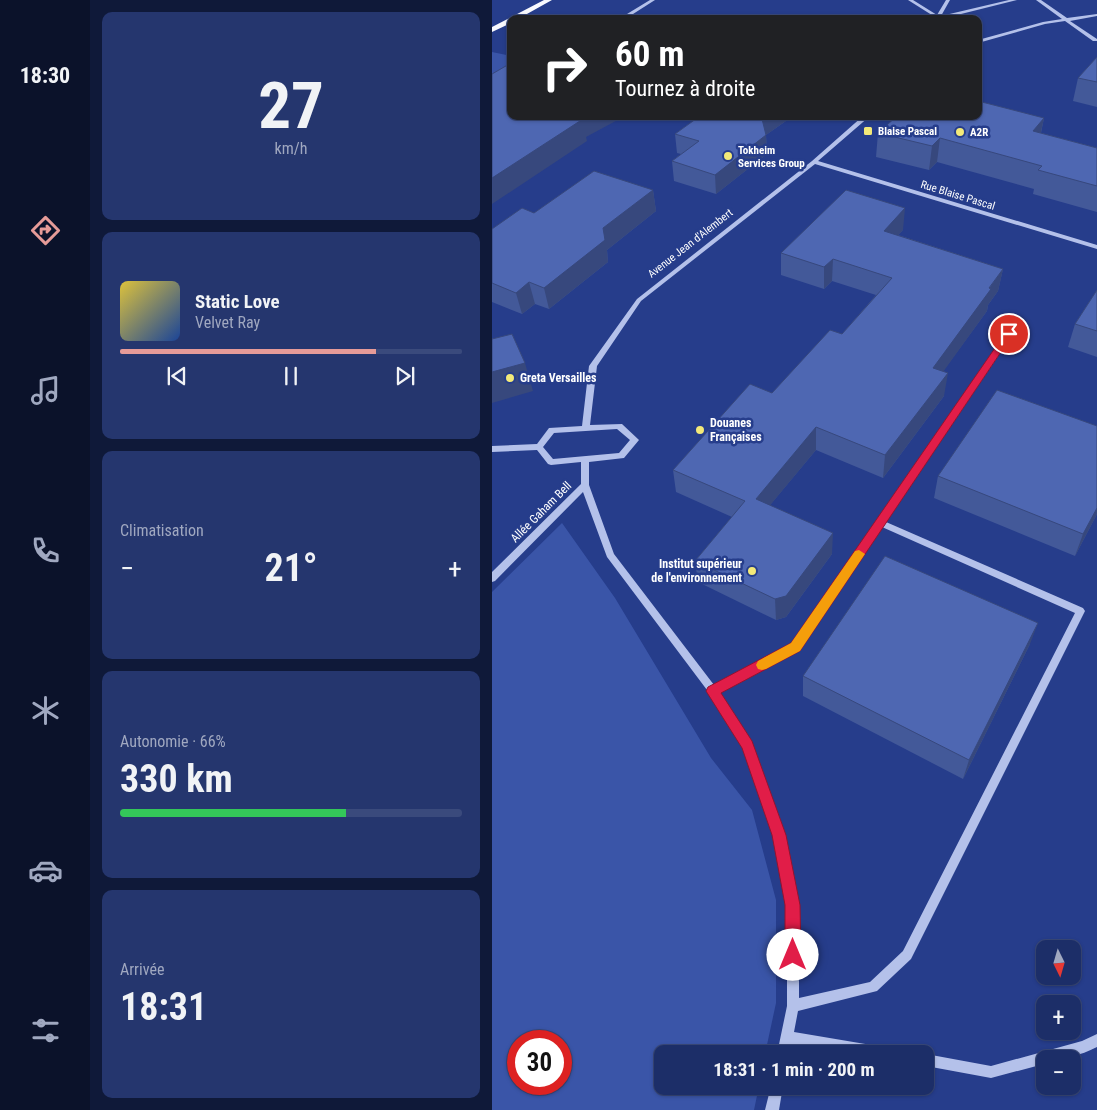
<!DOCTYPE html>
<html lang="fr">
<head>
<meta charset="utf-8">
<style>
  body { margin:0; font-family:"Roboto Condensed",sans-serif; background:#25366e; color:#f1f3f6; height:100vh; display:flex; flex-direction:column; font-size:19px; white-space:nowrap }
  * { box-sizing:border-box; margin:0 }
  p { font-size:16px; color:#a0a8c0 }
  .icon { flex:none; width:28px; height:28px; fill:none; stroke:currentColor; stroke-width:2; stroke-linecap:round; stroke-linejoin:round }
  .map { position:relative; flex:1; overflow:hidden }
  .details { display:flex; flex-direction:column; gap:12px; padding:12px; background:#0f1939; width:402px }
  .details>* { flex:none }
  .guide { position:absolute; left:15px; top:15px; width:475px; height:105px; border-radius:10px; box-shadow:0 1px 4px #0004,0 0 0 1px #3a4a7c; background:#202124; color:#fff; overflow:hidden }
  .needle { width:32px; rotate:175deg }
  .tools { position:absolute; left:544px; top:940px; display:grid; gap:10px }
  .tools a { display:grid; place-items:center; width:45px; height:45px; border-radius:10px; background:#1c2e68; box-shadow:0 1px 4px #0004,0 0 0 1px #3a4a7c; font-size:25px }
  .speed { position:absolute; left:15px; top:1030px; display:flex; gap:10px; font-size:25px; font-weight:700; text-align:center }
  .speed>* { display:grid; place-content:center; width:65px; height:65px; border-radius:50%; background:#1c2e68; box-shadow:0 1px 4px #0004,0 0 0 1px #3a4a7c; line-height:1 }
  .speed .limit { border:8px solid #d22; background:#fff; color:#111 }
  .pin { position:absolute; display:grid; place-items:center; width:42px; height:42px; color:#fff; margin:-21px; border:2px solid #fff; border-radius:50%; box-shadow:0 1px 5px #0007 }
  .me { position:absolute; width:55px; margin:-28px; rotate:0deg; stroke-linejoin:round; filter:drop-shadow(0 0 4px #0008) }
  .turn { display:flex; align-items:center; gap:18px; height:105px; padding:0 25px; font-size:22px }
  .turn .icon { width:65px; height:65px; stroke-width:2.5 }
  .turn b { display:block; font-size:35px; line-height:42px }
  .big { font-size:38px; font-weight:700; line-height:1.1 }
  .details .card { flex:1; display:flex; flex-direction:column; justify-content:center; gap:8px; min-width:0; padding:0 18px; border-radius:10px; background:#25366e }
  .details .dial { align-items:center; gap:0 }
  .dial b { font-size:65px; line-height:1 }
  .song { display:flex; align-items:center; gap:15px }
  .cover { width:60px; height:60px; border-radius:8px; background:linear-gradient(135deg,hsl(50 70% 55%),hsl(220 70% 35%)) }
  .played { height:5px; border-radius:2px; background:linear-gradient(90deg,#e69b98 75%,#3a4a7c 75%) }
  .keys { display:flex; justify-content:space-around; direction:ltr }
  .heat { display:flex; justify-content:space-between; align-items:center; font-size:28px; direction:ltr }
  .charge { height:8px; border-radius:4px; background:linear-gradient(90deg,#34c759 66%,#3a4a7c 0) }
  .trip { position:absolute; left:162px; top:1045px; width:280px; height:50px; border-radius:10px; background:#1c2e68; box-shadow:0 1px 4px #0004,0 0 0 1px #3a4a7c; font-weight:700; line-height:50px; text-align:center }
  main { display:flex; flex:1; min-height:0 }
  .tabs { display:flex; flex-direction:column; width:90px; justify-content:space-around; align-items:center; background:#0b122a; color:#a0a8c0 }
  .tabs .icon { width:35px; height:35px }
  .tabs .active { color:#e69b98 }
  .tabs b { font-size:22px; color:#f1f3f6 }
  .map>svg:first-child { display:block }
</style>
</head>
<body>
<main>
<nav class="tabs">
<b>18:30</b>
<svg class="icon active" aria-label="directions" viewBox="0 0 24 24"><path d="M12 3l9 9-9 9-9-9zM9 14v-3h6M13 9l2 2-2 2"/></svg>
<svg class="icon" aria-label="music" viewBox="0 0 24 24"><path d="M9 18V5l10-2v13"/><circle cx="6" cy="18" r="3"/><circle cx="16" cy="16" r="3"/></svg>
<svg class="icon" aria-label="phone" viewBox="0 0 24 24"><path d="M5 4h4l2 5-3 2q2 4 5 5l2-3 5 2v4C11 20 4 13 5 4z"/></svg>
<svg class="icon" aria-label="climate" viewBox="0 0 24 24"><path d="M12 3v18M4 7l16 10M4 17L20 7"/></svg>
<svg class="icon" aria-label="car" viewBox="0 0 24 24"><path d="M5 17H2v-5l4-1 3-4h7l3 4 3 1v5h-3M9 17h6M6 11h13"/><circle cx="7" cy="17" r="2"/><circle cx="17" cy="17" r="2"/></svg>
<svg class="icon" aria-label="filters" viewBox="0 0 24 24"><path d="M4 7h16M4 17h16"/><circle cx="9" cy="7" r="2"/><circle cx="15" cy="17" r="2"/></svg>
</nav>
<section class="details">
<div class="card dial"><b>27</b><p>km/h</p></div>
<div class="card">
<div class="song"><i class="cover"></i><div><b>Static Love</b><p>Velvet Ray</p></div></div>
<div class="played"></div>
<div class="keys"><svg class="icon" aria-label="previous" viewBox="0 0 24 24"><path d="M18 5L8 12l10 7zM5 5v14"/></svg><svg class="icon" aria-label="pause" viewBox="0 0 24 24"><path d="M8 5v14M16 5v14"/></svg><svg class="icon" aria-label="next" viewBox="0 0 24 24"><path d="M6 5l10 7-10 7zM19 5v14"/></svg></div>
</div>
<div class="card"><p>Climatisation</p>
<div class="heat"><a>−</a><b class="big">21°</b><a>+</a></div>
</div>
<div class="card"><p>Autonomie · 66%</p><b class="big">330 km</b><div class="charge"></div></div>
<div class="card"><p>Arrivée</p><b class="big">18:31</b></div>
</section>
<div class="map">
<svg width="605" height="1110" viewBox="0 0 605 1110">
  <rect width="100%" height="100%" fill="#263d8b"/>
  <g fill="#3a55a8" fill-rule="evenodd">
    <polygon points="0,52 19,56 19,72 0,83"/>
    <path d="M70,523L123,598L219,758L260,810L284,900V1003L273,1054H171V1086H267L262,1110H0V592ZM26,1041H69V1084H26Z"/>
  </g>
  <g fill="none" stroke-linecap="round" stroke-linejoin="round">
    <g fill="#b4c1ea" fill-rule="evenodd">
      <polygon points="158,0 163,0 141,14 159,19 150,19 135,14"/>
      <polygon points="416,0 421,0 445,15 454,0 458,0 449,16 517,0 525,0 449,19 440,19 443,17"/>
      <polygon points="544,0 549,0 575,18 605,14 605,16 578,21 605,39 605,41 601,41 573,21 553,24 486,43 486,40 551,22 570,19"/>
      <path d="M371,116H378L326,161L605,245V249L323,164L149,301L105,366L98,425L130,424L147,440L132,458L97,462V485L122,554L222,685L301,644L515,332H517L521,334L394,522L591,608L593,611L419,959L385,991L306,1011L302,1032L397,1048L401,1050L403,1054H358L299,1044L297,1054H285L295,1006V905L282,835L251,748L218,694L115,557L91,492L3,581L0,582V572L89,484V462L59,465L56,464L45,450L0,452V446L45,444L57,428L90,426L97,366L145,299L320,161ZM125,429L138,440L127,453L61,459L51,447L62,433ZM390,527L583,613L411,951L378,982L307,998V905L292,835L259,743L227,693L307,650Z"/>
      <path d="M605,1034V1047C588,1056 571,1059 552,1059V1064L499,1078L434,1066V1054L499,1066L590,1041Z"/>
      <polygon points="279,1086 291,1086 287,1110 273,1110"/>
    </g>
    <polygon fill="#f8f9fe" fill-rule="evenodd" points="52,0 60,0 26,19 19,19 19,23 0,32 0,27"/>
  </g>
  <g fill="#435999">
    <polygon points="605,57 605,107 581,101 586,78"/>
    <polygon points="208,116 301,116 274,135 275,154 224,194 182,181 180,161 189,154 185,153 183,134"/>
    <polygon points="552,118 549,133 605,148 605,212 541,194 542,189 445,162 437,170 384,157 386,133"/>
    <polygon points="161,190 164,211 115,250 116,262 57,309 43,304 30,314 0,302 0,229 42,213"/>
    <polygon points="411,230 406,235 511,269 506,291 496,305 495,311 451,371 452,396 391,478 324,450 278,505 340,554 294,617 284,620 206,582 203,561 240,517 184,492 181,470 280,393 350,334 384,295 340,281 332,289 289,275 289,253"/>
    <polygon points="605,290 605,357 576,347 583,324"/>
    <polygon points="446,476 605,514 583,556 442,498"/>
    <polygon points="538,644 471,779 311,696 311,676"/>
  </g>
  <g fill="#37487d">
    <polygon points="87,116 133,116 94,137 95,141 0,204 0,178"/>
    <polygon points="274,116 301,116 274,135 275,154 224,194 223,175 270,119"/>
    <polygon points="552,118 547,141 541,131"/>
    <polygon points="448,138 445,162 437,170 440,146"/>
    <polygon points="161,190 164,211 115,250 116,262 57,309 52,288 111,228"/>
    <polygon points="413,208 411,230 390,253 392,231"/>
    <polygon points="341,259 340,281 332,289 332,267"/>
    <polygon points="511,269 506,291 496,305 495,311 438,390 441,368"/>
    <polygon points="37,282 43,304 30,314 24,293"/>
    <polygon points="33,363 41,391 0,403 0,372"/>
    <polygon points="456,373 452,396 391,478 393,455"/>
    <polygon points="324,427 324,450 265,521 264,499"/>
    <polygon points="605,508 605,514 583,556 591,534"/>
    <polygon points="341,533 340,554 294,617 284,620 283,599"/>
    <polygon points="546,623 538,644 471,779 477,760"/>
  </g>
  <g fill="#4e67b2" stroke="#37487d">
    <polygon points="605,57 605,82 586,78"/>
    <polygon points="19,63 19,116 87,116 85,117 91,119 0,178 0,74"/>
    <polygon points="486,101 552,118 541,131 605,148 605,186 546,170 550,166 448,138 440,146 386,133 405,116 486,116"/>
    <polygon points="208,116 274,116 270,119 274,135 223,175 180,161 207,141 183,134"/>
    <polygon points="102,171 161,190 111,228 113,240 52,288 37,282 24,293 0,283 0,229 30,208 42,213"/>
    <polygon points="354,190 413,208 392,231 511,269 497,288 499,289 441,368 456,373 393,455 324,427 264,499 341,533 294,596 283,599 203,561 253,501 181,470 258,384 280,393 338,330 350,334 400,278 341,259 332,267 289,253"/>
    <polygon points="605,290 605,331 583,324"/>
    <polygon points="20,334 33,363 0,372 0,339"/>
    <polygon points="505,390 605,426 605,508 591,534 446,476"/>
    <polygon points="393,556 546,623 477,760 311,676"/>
  </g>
  <polygon fill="#e11d48" stroke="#92132f" points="517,331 521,334 308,651 229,693 260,741 294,835 308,905 309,955 306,961 301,963 295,961 293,955 293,905 280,835 250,748 214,691 216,687 299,643 514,332"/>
  <polygon fill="#f59e0b" points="367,550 373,554 371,557 308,651 274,669 270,670 266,669 264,665 266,661 299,643 363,551"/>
  <g fill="#f3e979" stroke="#263d8b" stroke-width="2">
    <rect x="371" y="126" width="10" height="10" rx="2.5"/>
    <circle cx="468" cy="132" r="5"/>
    <circle cx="236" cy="156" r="5"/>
    <circle cx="18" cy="378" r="5"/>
    <circle cx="208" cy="430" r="5"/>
    <circle cx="260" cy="571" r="5"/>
  </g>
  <g text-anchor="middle" stroke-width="5" stroke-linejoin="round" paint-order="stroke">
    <g font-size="11" font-weight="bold" fill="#fff" stroke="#263d8b" text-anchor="start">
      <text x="386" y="135">Blaise Pascal</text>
      <text x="478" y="136">A2R</text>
      <text x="246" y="154">Tokheim<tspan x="246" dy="13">Services Group</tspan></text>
    </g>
    <g font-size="11" fill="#fff" stroke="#263d8b">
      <text transform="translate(466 195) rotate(17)" y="4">Rue Blaise Pascal</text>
      <text transform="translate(198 243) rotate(-38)" y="4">Avenue Jean d'Alembert</text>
    </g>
    <g font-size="12" font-weight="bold" fill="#fff" stroke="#263d8b" text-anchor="start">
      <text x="28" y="382">Greta Versailles</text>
      <text x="218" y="427">Douanes<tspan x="218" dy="14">Françaises</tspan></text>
      <text x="250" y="568" text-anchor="end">Institut supérieur<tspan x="250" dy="14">de l'environnement</tspan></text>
    </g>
    <g font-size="12" fill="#fff" stroke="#263d8b">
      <text transform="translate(49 512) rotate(-45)" y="4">Allée Gaham Bell</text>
    </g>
  </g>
</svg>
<div class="tools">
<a><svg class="needle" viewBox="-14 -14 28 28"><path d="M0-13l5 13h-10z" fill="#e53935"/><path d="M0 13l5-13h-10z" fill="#a0a8c0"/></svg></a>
<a>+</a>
<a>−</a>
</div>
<div class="speed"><div class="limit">30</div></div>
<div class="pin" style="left:517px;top:334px;background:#d93025"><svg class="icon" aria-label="arrive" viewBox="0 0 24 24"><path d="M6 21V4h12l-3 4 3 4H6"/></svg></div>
<svg class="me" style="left:301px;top:955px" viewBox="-20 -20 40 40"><circle r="19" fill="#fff"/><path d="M0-13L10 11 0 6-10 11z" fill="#e11d48"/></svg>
<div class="trip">18:31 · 1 min · 200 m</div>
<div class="guide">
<div class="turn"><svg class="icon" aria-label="right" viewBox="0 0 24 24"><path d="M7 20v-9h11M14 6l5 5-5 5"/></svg><div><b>60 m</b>Tournez à droite</div></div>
</div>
</div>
</main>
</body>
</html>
